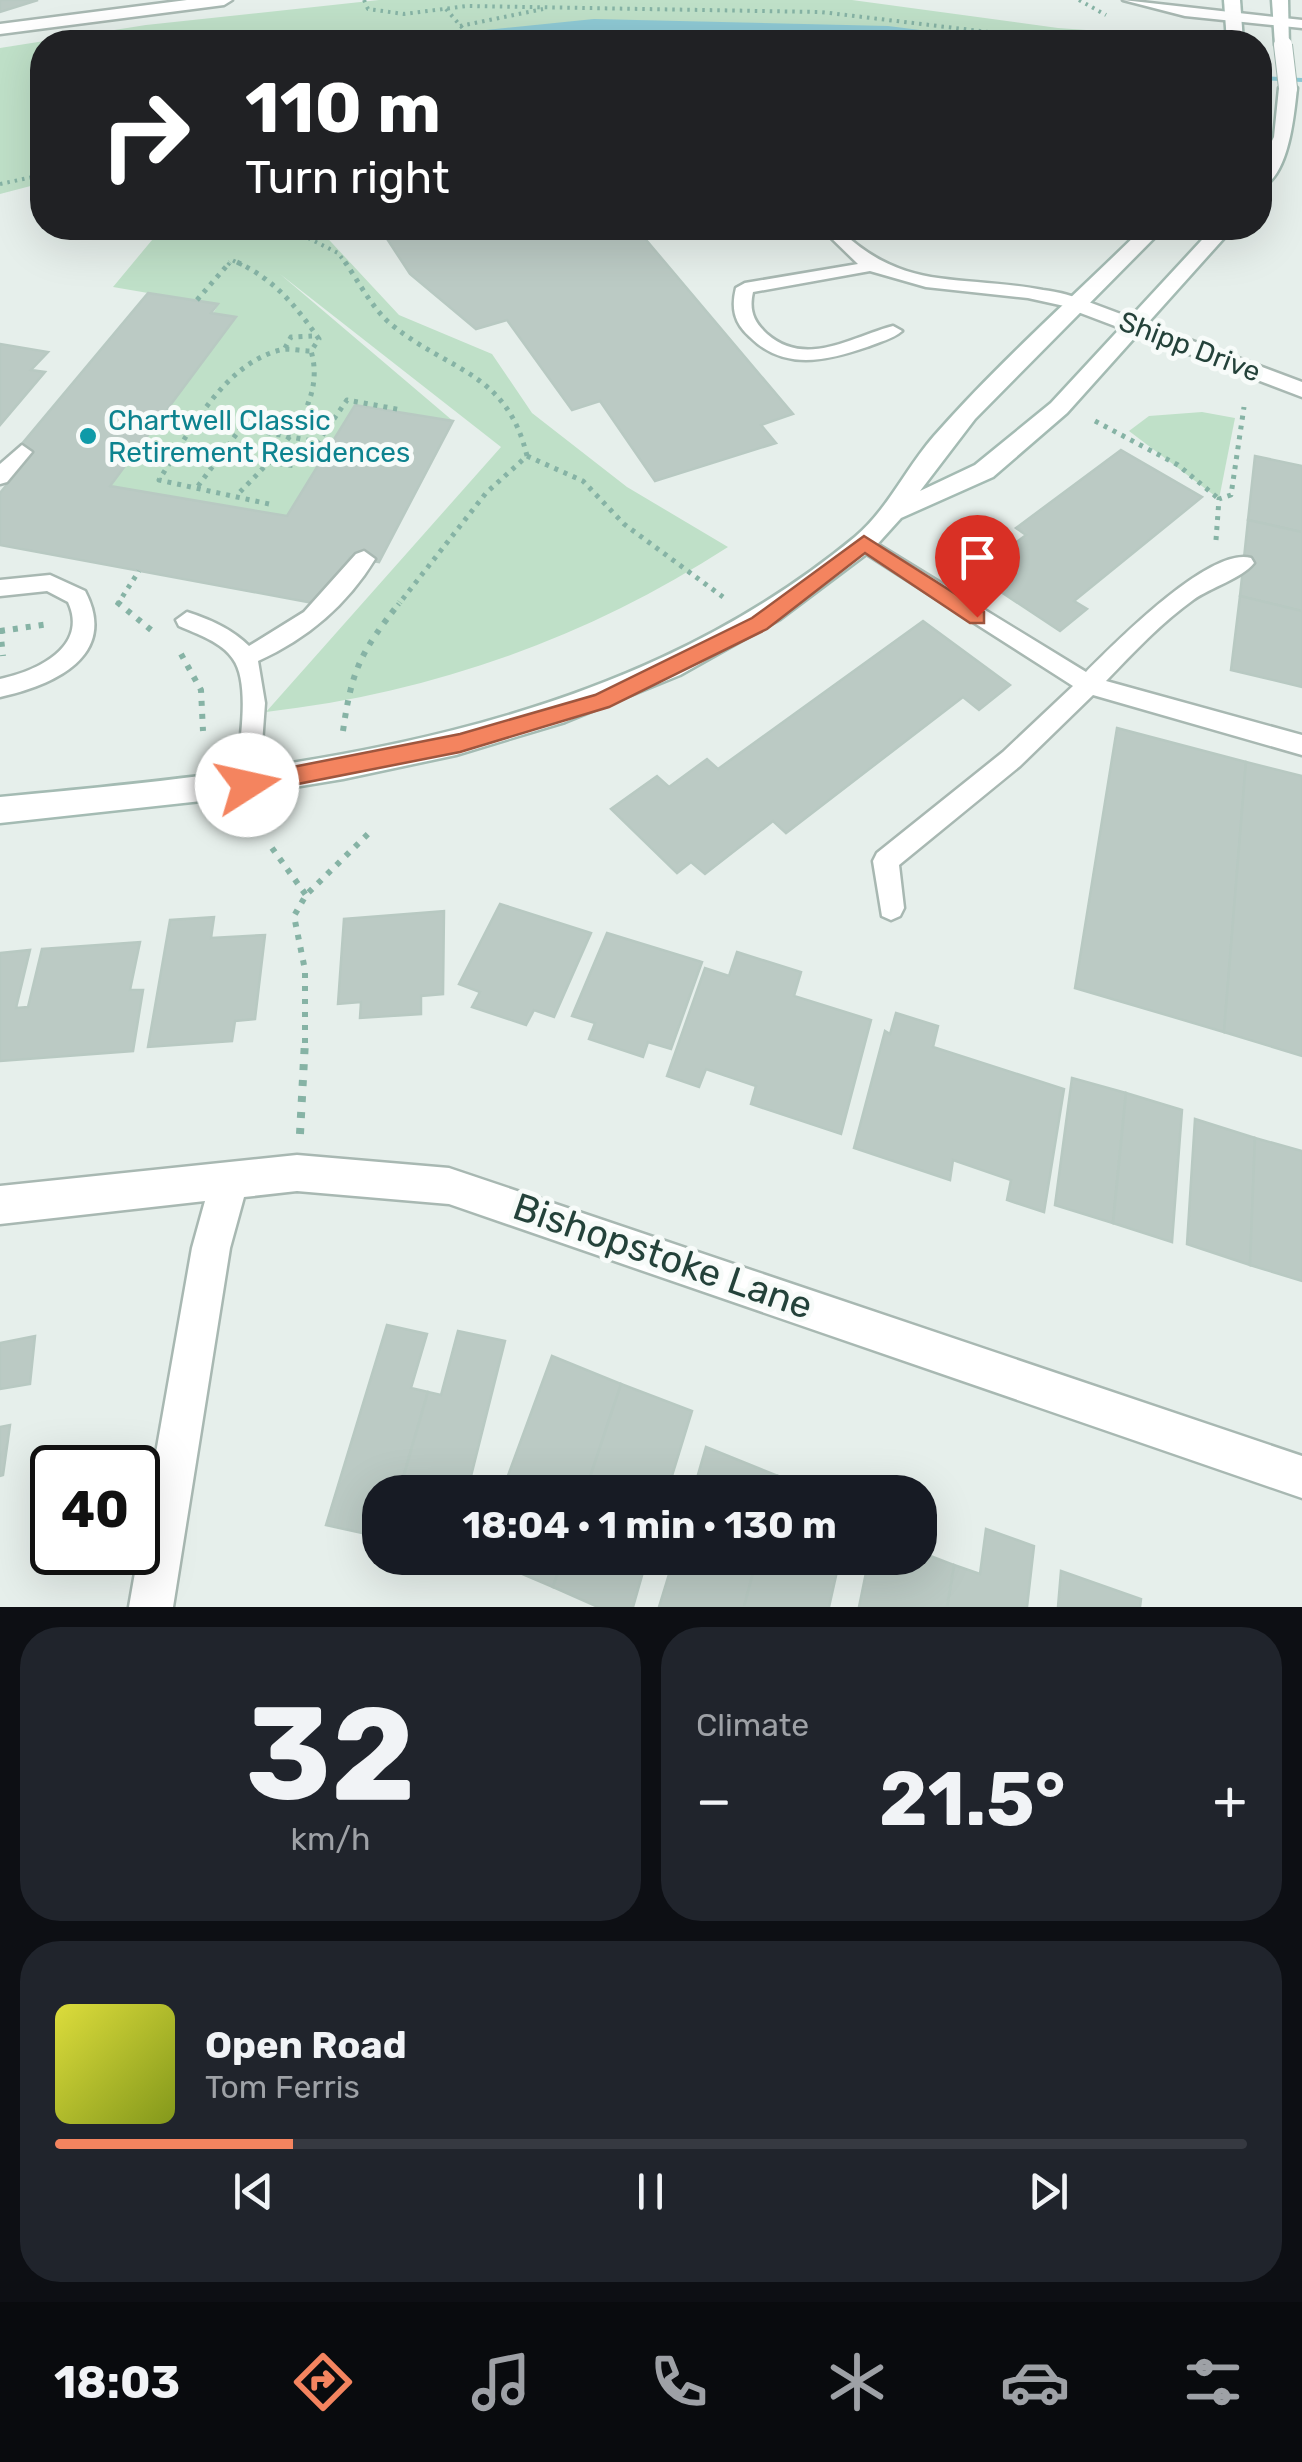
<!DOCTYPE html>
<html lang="en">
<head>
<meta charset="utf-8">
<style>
  body { margin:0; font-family:Rubik,sans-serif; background:#20242c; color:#f1f3f6; height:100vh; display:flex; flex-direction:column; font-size:38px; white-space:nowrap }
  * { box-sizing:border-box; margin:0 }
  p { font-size:32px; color:#9ea1a6 }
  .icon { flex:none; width:55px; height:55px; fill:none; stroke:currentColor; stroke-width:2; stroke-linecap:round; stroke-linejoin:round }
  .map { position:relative; height:1607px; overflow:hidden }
  .sheet { display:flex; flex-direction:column; gap:20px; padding:20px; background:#0d0f14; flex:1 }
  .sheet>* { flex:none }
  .top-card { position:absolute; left:30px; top:30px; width:1242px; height:210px; border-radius:40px; box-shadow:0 10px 40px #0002; background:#202124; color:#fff; overflow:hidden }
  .speed { position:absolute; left:30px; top:1445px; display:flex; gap:20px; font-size:50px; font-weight:700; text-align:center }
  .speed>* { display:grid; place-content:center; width:130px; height:130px; border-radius:50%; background:#171b24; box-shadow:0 10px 40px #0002; line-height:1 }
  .speed .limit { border:5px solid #111; border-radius:15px; background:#fff; color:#111 }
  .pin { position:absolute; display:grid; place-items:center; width:85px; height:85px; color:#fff; margin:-102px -42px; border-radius:50% 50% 50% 0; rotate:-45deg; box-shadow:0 0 10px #0007 }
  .pin .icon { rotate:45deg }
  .me { position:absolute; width:110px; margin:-55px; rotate:80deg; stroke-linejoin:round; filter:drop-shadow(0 0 8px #0008) }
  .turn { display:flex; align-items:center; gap:35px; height:210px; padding:0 50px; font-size:45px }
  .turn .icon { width:130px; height:130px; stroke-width:2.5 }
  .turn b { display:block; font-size:70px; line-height:85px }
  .big { font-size:75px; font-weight:700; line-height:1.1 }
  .sheet .tile { flex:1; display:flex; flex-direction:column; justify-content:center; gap:15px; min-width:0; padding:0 35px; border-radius:40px; background:#20242c }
  .sheet .dial { align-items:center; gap:0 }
  .dial b { font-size:130px; line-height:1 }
  .song { display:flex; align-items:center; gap:30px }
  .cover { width:120px; height:120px; border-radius:15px; background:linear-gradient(135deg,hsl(60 70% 55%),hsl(70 70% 35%)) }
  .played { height:10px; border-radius:5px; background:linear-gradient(90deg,#f4845f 20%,#363941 20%) }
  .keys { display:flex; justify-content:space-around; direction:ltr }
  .heat { display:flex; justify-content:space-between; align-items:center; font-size:55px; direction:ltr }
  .sheet .tiles { flex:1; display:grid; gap:20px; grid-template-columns:1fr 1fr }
  .tile:last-child { grid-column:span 2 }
  .trip { position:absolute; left:362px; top:1475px; width:575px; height:100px; border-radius:40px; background:#171b24; box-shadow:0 10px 40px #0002; font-weight:700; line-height:100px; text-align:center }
  .tab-bar { display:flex; height:160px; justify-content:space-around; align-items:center; background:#090b0e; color:#9ea1a6 }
  .tab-bar .icon { width:70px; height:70px }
  .tab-bar .active { color:#f4845f }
  .tab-bar b { font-size:45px; color:#f1f3f6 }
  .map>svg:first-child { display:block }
</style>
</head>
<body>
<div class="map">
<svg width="1302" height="1607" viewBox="0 0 1302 1607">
  <rect width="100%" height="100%" fill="#e6efeb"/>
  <g fill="#bfe0c8">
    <polygon points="379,0 852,0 1058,28 1198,38 1198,42 42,42 42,183 0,194 0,48 146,25"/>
    <path d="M162,228H318L399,315L492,354L532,413L627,487L728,547C587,638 433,693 266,712L501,447L280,274L453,421L355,405L287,516L110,486L218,305L113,287Z"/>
    <polygon points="1202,412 1235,418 1219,499 1129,431 1149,416"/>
  </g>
  <polygon fill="#8ec9d4" points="594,19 888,26 1016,42 586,36 544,42 416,42 447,34"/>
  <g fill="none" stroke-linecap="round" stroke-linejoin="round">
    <polygon fill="#8ec9d4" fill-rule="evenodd" points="1260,76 1302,78 1302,82 1260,80"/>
  </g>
  <g fill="#bbcac4" stroke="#b8c9c2" stroke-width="2.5">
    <polygon points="0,0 38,0 0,12"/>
    <polygon points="380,228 636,228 793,414 761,425 776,443 655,481 600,401 572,410 507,320 476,329 410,274"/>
    <polygon points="148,293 218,304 211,313 236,317 110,486 287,516 355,405 453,421 379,562 350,557 324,605 0,545 0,493 32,454 16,451"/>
    <polygon points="0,344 48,352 31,370 45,372 0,425"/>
    <polygon points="1121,450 1202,497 1074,601 1087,609 1060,631 974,574 1026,535 1016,528"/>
    <polygon points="1255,456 1302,466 1302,532 1248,520"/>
    <polygon points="1248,520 1302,532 1302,611 1240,596"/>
    <polygon points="1240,596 1302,611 1302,687 1231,670"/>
    <polygon points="923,621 1010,685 979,710 963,697 786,833 773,821 705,874 691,862 677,873 611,809 657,776 669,787 707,759 718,769"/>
    <polygon points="1117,728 1246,762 1224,1032 1075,988"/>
    <polygon points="1246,762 1302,776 1302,1056 1224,1032"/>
    <polygon points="500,904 591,933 554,1017 534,1010 526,1025 472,1007 480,992 459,984"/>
    <polygon points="444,911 443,994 421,996 421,1014 360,1018 361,1002 338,1004 344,919"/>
    <polygon points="214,917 211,938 265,935 255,1019 235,1021 232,1041 148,1047 170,920"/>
    <polygon points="607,933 702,962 671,1049 648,1042 643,1057 589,1039 595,1023 572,1016"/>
    <polygon points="140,942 130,990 143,990 133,1051 0,1061 0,953 30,950 16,1008 28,1007 42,949"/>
    <polygon points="737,952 801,972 794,996 871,1020 841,1134 751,1104 756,1086 706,1069 699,1087 667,1076 705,968 729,976"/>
    <polygon points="896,1013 938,1026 933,1047 1064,1089 1044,1212 1007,1200 1011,1180 953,1160 950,1180 854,1148 885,1031 890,1034"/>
    <polygon points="1072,1078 1126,1093 1113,1223 1055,1205"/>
    <polygon points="1126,1093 1182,1110 1172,1242 1113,1223"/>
    <polygon points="1195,1119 1255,1138 1250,1265 1187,1244"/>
    <polygon points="1255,1138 1302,1151 1302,1281 1250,1265"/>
    <polygon points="387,1325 427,1334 411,1388 428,1392 399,1492 380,1492 380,1537 326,1525"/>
    <polygon points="458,1331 505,1341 467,1492 399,1492 428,1392 441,1395"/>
    <polygon points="35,1336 30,1384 0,1389 0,1343"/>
    <polygon points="552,1356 621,1384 585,1492 502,1492"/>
    <polygon points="621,1384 692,1411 667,1492 585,1492"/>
    <polygon points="10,1425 3,1475 0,1476 0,1427"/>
    <polygon points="706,1447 778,1476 774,1492 693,1492"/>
    <polygon points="778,1476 818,1492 774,1492"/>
    <polygon points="986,1529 1034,1546 1027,1607 947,1607 954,1565 980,1574"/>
    <polygon points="920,1552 954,1565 947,1607 859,1607 869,1558 920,1558"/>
    <polygon points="485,1558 563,1558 553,1587"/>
    <polygon points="563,1558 647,1558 633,1607 598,1607 553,1587"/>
    <polygon points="674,1558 757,1558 744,1607 659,1607"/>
    <polygon points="757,1558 840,1558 829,1607 744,1607"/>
    <polygon points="1061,1571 1141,1599 1140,1607 1058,1607"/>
  </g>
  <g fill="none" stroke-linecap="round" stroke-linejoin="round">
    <g stroke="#a8b8b2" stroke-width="5">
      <g id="lane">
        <polygon points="1123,0 1302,20 1302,28 1185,16"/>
        <path d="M821,228H838C904,293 959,274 1043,290C1057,292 1076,295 1087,304L1078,309L1028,298L926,287L870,271L753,292C749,310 753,321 767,334C806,368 851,337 893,326L902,331C893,339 879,342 867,347C826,361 784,371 750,337C734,323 731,308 736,288L745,283L858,264Z"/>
        <polygon points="22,445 32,452 7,482 0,484 0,464"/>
        <path d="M864,536L1086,672C1114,644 1210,546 1251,558L1254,563C1241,579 1211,587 1193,600C1161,623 1134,652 1106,681L1302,735V755L1093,695L1020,766L899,865L904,908L900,916L891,920L882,916L873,861L877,853L1003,752L1073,686L857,548L853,543Z"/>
        <path d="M364,551L375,559C347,605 307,639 258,661L265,703L259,785L256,792H238L235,785C238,754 252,685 233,659C222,642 197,634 179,626L176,620L187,612C209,619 232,629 249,646L304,612L356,554Z"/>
        <path d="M50,575L85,591C119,656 54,685 0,697V679C37,671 89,647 68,602L47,591L0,596V580Z"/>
      </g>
    </g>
    <g stroke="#a8b8b2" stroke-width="5">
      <g id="street">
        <polygon points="187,0 232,0 224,5 0,34 0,24"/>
        <polygon points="1078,298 1302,382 1302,397 1070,309 1070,299"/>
        <polygon points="297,1155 449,1168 1302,1456 1302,1498 449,1204 297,1191 244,1197 230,1248 173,1607 129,1607 192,1248 205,1201 0,1224 0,1186"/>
      </g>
    </g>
    <g stroke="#a4bbb3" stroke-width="5">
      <g id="secondary">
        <polygon points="1224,0 1240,0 1243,42 1227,42"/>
        <polygon points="1272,0 1288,0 1289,49 1275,45"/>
        <path d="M1288,83L1297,88C1294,115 1289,177 1260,188V164L1274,137L1279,88Z"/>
        <path d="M1143,228H1164L975,419L920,491L975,465L1051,403L1213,228H1233L1067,413L993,477L901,518L873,549L780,619L680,675L565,722L456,755L343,779L229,798L0,823V797C300,769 614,736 855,537C888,509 906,468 934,436C999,362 1073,297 1143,228Z"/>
      </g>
    </g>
    <g stroke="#86b3a5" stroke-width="4" stroke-dasharray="2.5 5" stroke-linecap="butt">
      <polyline points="364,0 368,9 404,14 467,6 821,12 1072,42"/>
      <polyline points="1079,0 1106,15"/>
      <polyline points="446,9 465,31 467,42"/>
      <polyline points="460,26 543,9"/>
      <polyline points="0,184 42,175"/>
      <polyline points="288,228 338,253 347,265"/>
      <polyline points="228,265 232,260 242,265"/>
    </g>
    <g stroke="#86b3a5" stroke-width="5" stroke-dasharray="4 6" stroke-linecap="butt">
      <path d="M237,262C276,281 295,305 319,339L311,351C328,407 274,457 238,494"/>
      <path d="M345,262C359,282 373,310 392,325C450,372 507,372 527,456L486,493L398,605"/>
      <polyline points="197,300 230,262"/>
      <polyline points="285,348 291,337 312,336"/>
      <polyline points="198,420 318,442 347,400 402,410"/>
      <polyline points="1095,421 1178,465 1219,499"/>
      <polyline points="180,448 295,466"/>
      <polyline points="527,456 583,481 624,524 723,597"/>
      <polyline points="198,486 241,428"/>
      <path d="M269,504L159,480C188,435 222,365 280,350C289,348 301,351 311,351"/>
      <polyline points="1216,540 1219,499 1231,495 1244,407"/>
      <polyline points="117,605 139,571"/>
    </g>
    <g stroke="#86b3a5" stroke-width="6" stroke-dasharray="5 8" stroke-linecap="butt">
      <polyline points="117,602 156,634"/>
      <polyline points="0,629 3,656"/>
      <polyline points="0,631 49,624"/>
      <polyline points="181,654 201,690 203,731"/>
      <path d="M343,731C352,668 361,652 400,602"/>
      <polyline points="272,848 306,895"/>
      <polyline points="305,1043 305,970 294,916 306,895 370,832"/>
    </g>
    <polyline stroke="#86b3a5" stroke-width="8" stroke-dasharray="6 10" stroke-linecap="butt" points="300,1134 305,1041"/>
    <use href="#lane" fill="#fff" fill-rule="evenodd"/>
    <use href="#street" fill="#fff" fill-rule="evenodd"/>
    <use href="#secondary" fill="#fff" fill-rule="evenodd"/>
    <g stroke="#a4bbb3" stroke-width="20" stroke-linecap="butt">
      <polyline id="secondary-bridge" points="1283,45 1288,88"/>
    </g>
    <use href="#secondary-bridge" stroke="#fff" stroke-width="18"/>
  </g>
  <polygon fill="#f4845f" stroke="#9f563e" stroke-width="2.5" points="864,536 984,612 984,623 970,623 865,553 767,629 609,707 460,752 247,794 236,785 247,776 460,734 595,695 752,618"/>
  <circle fill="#0f9aa8" stroke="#f7fbf9" stroke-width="4" cx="88" cy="436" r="10"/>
  <g text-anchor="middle" stroke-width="10" stroke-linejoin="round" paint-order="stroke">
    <g font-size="28" fill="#24423a" stroke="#f7fbf9">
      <text transform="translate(1190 346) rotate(21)" y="10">Shipp Drive</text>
    </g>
    <g font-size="28" fill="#0d838f" stroke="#f7fbf9" text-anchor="start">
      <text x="108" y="430">Chartwell Classic<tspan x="108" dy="32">Retirement Residences</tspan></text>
    </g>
    <g font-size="38" fill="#24423a" stroke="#f7fbf9">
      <text transform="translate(663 1256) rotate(19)" y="13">Bishopstoke Lane</text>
    </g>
  </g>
</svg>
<div class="speed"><div class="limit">40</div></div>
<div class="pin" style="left:977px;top:617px;background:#d93025"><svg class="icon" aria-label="arrive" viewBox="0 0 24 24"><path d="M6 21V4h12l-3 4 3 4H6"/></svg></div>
<svg class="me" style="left:247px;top:785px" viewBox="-20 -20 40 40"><circle r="19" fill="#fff"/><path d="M0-13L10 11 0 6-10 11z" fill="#f4845f"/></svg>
<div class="trip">18:04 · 1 min · 130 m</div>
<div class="top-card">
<div class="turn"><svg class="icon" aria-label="right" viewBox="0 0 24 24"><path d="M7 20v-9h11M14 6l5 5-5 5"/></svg><div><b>110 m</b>Turn right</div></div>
</div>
</div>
<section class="sheet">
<div class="tiles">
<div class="tile dial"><b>32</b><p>km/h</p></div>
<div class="tile"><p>Climate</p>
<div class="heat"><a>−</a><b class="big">21.5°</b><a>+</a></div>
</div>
<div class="tile">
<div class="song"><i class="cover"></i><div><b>Open Road</b><p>Tom Ferris</p></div></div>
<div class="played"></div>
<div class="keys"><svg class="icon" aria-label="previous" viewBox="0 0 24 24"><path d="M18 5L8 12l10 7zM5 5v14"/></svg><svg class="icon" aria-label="pause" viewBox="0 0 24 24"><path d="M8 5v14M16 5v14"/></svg><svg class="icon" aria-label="next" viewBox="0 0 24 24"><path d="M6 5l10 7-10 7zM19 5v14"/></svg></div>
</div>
</div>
</section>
<nav class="tab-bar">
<b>18:03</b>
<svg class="icon active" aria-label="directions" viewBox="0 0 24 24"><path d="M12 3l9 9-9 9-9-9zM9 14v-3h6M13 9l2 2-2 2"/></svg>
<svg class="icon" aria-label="music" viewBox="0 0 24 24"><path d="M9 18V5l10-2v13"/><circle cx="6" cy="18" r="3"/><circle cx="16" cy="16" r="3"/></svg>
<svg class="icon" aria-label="phone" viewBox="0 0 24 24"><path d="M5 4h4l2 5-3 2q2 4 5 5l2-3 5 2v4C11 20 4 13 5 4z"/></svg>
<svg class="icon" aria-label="climate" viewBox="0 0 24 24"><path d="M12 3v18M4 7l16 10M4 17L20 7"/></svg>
<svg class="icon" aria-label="car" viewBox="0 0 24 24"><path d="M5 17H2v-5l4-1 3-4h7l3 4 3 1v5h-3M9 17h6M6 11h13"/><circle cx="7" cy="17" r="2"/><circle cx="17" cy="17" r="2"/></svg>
<svg class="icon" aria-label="filters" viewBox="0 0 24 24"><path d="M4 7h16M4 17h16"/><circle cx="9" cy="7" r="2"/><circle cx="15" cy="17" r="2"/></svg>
</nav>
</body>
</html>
